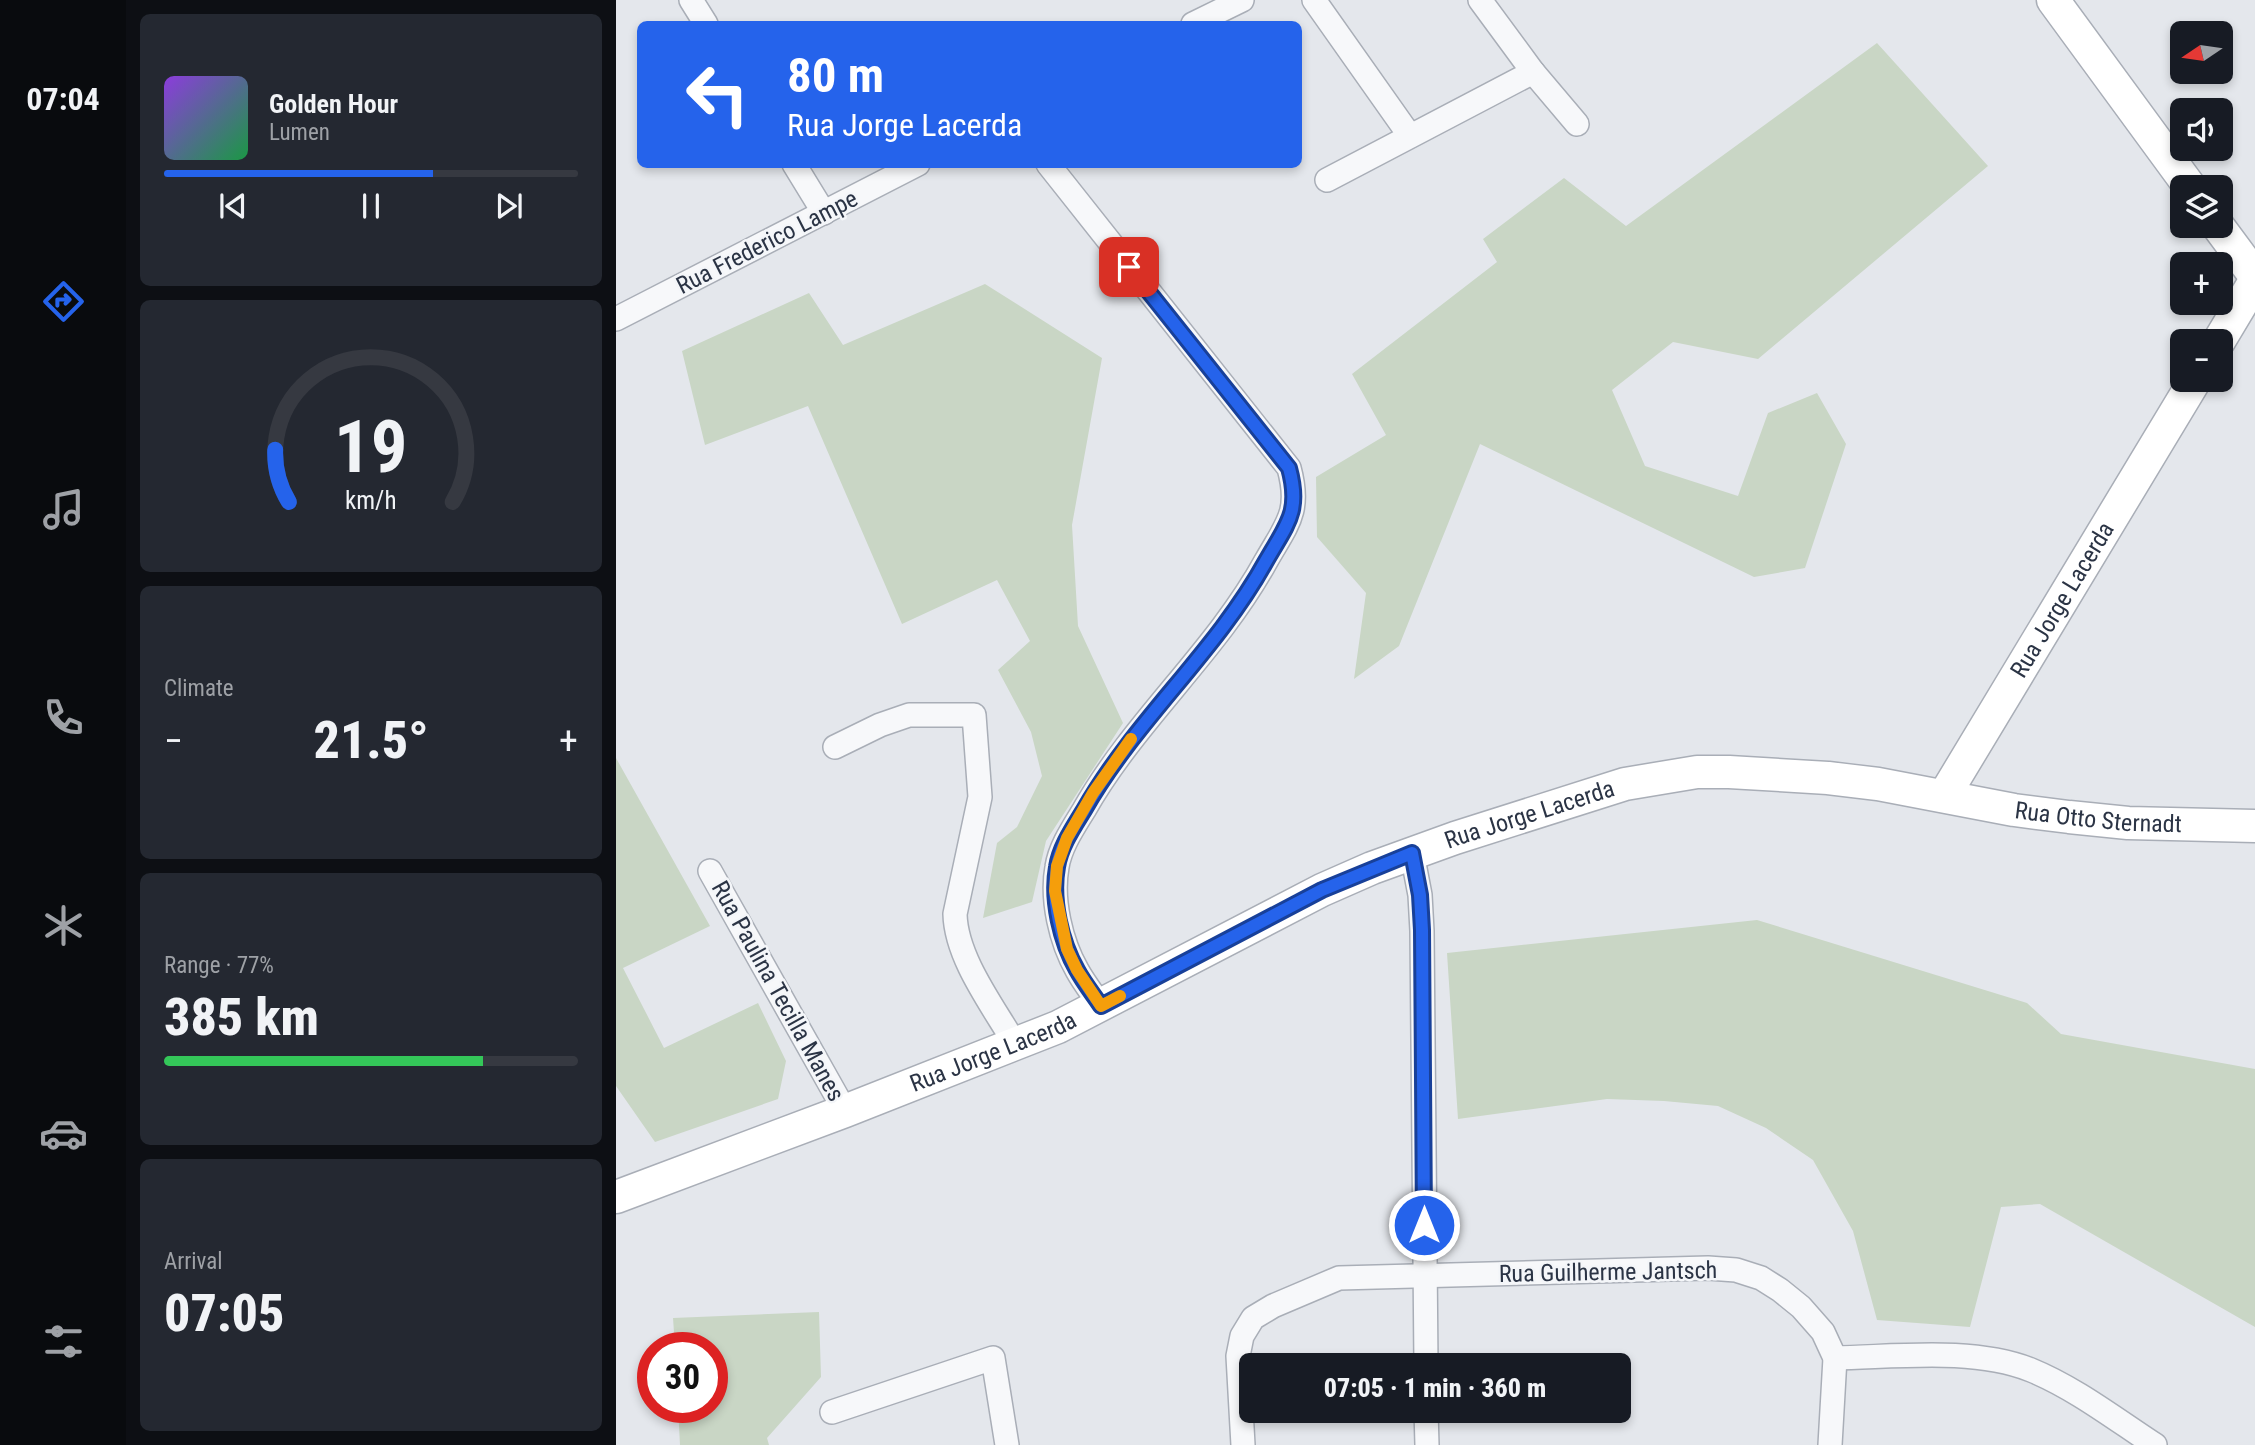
<!DOCTYPE html>
<html lang="en">
<head>
<meta charset="utf-8">
<style>
  body { margin:0; font-family:"Roboto Condensed",sans-serif; background:#242831; color:#f1f3f6; height:100vh; display:flex; flex-direction:column; font-size:26px; white-space:nowrap }
  * { box-sizing:border-box; margin:0 }
  p { font-size:23px; color:#9ea1a6 }
  .icon { flex:none; width:38px; height:38px; fill:none; stroke:currentColor; stroke-width:2; stroke-linecap:round; stroke-linejoin:round }
  .map { position:relative; flex:1; overflow:hidden }
  .details { display:flex; flex-direction:column; gap:14px; padding:14px; background:#0d0f14; width:490px }
  .details>* { flex:none }
  .hud { position:absolute; left:21px; top:21px; width:665px; height:147px; border-radius:10px; box-shadow:0 4px 10px #0003; background:#2563eb; color:#fff; overflow:hidden }
  .needle { width:46px; rotate:257deg }
  .tools { position:absolute; left:1554px; top:21px; display:grid; gap:14px }
  .tools a { display:grid; place-items:center; width:63px; height:63px; border-radius:10px; background:#171b24; box-shadow:0 4px 10px #0003; font-size:35px }
  .speed { position:absolute; left:21px; top:1332px; display:flex; gap:14px; font-size:35px; font-weight:700; text-align:center }
  .speed>* { display:grid; place-content:center; width:91px; height:91px; border-radius:50%; background:#171b24; box-shadow:0 4px 10px #0003; line-height:1 }
  .speed .limit { border:10px solid #d22; background:#fff; color:#111 }
  .pin { position:absolute; display:grid; place-items:center; width:60px; height:60px; color:#fff; margin:-30px; border-radius:14px; box-shadow:0 4px 10px #0006 }
  .me { position:absolute; width:77px; margin:-38px; rotate:0deg; stroke-linejoin:round; filter:drop-shadow(0 0 5px #0008) }
  .turn { display:flex; align-items:center; gap:24px; height:147px; padding:0 35px; font-size:32px }
  .turn .icon { width:91px; height:91px; stroke-width:2.5 }
  .turn b { display:block; font-size:49px; line-height:60px }
  .big { font-size:52px; font-weight:800; line-height:1.1 }
  .details .widget { flex:1; display:flex; flex-direction:column; justify-content:center; gap:10px; min-width:0; padding:0 24px; border-radius:10px; background:#242831 }
  .details .dial { align-items:center; gap:0 }
  .dial svg { height:182px; overflow:visible; fill:none; stroke:#363941; stroke-width:7; stroke-linecap:round; text-anchor:middle }
  .dial text { fill:#f1f3f6; stroke:none }
  .song { display:flex; align-items:center; gap:21px }
  .cover { width:84px; height:84px; border-radius:10px; background:linear-gradient(135deg,hsl(270 70% 55%),hsl(140 70% 35%)) }
  .played { height:7px; border-radius:4px; background:linear-gradient(90deg,#2563eb 65%,#363941 65%) }
  .keys { display:flex; justify-content:space-around; direction:ltr }
  .heat { display:flex; justify-content:space-between; align-items:center; font-size:38px; direction:ltr }
  .charge { height:10px; border-radius:5px; background:linear-gradient(90deg,#34c759 77%,#363941 0) }
  .trip { position:absolute; left:623px; top:1353px; width:392px; height:70px; border-radius:10px; background:#171b24; box-shadow:0 4px 10px #0003; font-weight:800; line-height:70px; text-align:center }
  main { display:flex; flex:1; min-height:0 }
  .dock { display:flex; flex-direction:column; width:126px; justify-content:space-around; align-items:center; background:#090b0e; color:#9ea1a6 }
  .dock .icon { width:49px; height:49px }
  .dock .active { color:#2563eb }
  .dock b { font-size:32px; color:#f1f3f6 }
  .map>svg:first-child { display:block }
</style>
</head>
<body>
<main>
<nav class="dock">
<b>07:04</b>
<svg class="icon active" aria-label="directions" viewBox="0 0 24 24"><path d="M12 3l9 9-9 9-9-9zM9 14v-3h6M13 9l2 2-2 2"/></svg>
<svg class="icon" aria-label="music" viewBox="0 0 24 24"><path d="M9 18V5l10-2v13"/><circle cx="6" cy="18" r="3"/><circle cx="16" cy="16" r="3"/></svg>
<svg class="icon" aria-label="phone" viewBox="0 0 24 24"><path d="M5 4h4l2 5-3 2q2 4 5 5l2-3 5 2v4C11 20 4 13 5 4z"/></svg>
<svg class="icon" aria-label="climate" viewBox="0 0 24 24"><path d="M12 3v18M4 7l16 10M4 17L20 7"/></svg>
<svg class="icon" aria-label="car" viewBox="0 0 24 24"><path d="M5 17H2v-5l4-1 3-4h7l3 4 3 1v5h-3M9 17h6M6 11h13"/><circle cx="7" cy="17" r="2"/><circle cx="17" cy="17" r="2"/></svg>
<svg class="icon" aria-label="filters" viewBox="0 0 24 24"><path d="M4 7h16M4 17h16"/><circle cx="9" cy="7" r="2"/><circle cx="15" cy="17" r="2"/></svg>
</nav>
<section class="details">
<div class="widget">
<div class="song"><i class="cover"></i><div><b>Golden Hour</b><p>Lumen</p></div></div>
<div class="played"></div>
<div class="keys"><svg class="icon" aria-label="previous" viewBox="0 0 24 24"><path d="M18 5L8 12l10 7zM5 5v14"/></svg><svg class="icon" aria-label="pause" viewBox="0 0 24 24"><path d="M8 5v14M16 5v14"/></svg><svg class="icon" aria-label="next" viewBox="0 0 24 24"><path d="M6 5l10 7-10 7zM19 5v14"/></svg></div>
</div>
<div class="widget dial"><svg viewBox="0 0 100 80">
<path d="M14 69A42 42 0 1 1 86 69"/>
<path d="M14 69A42 42 0 0 1 8 46" stroke="#2563eb"/>
<text x="50" y="56" font-size="32" font-weight="700">19</text>
<text x="50" y="72" font-size="11">km/h</text>
</svg></div>
<div class="widget"><p>Climate</p>
<div class="heat"><a>−</a><b class="big">21.5°</b><a>+</a></div>
</div>
<div class="widget"><p>Range · 77%</p><b class="big">385 km</b><div class="charge"></div></div>
<div class="widget"><p>Arrival</p><b class="big">07:05</b></div>
</section>
<div class="map">
<svg width="1639" height="1445" viewBox="0 0 1639 1445">
  <rect width="100%" height="100%" fill="#e4e7ec"/>
  <g fill="#c9d6c5">
    <polygon points="1261,43 1372,166 1142,359 1057,342 996,390 1029,466 1122,496 1152,413 1201,393 1230,444 1189,568 1138,577 864,444 783,646 738,679 750,593 701,537 700,477 770,435 736,374 881,262 867,239 948,178 1010,226"/>
    <polygon points="369,284 486,358 456,525 462,626 507,723 430,841 416,902 367,918 381,843 401,827 426,776 415,732 382,670 414,641 381,580 286,624 192,406 89,445 66,351 193,293 227,345"/>
    <polygon points="0,758 94,926 7,968 48,1048 142,1003 170,1061 162,1099 39,1142 0,1086"/>
    <polygon points="1141,920 1411,1003 1445,1034 1639,1069 1639,1327 1424,1204 1385,1207 1354,1327 1261,1320 1237,1231 1197,1160 1150,1128 1102,1106 1048,1101 991,1099 842,1119 831,953"/>
    <polygon points="203,1312 205,1377 151,1438 153,1445 64,1445 62,1407 96,1407 96,1348 59,1347 57,1318"/>
  </g>
  <g fill="none" stroke-linecap="round" stroke-linejoin="round">
    <g stroke="#a9aeb7" stroke-width="26">
      <g id="street">
        <polyline points="75,0 90,24"/>
        <polyline points="698,0 794,136"/>
        <polyline points="577,24 626,0"/>
        <polyline points="917,72 961,124"/>
        <polyline points="178,164 208,213"/>
        <path d="M432,164L673,468C685,512 671,524 650,561C600,652 519,720 468,810C457,828 444,847 441,867C435,900 445,942 461,970C468,983 477,994 485,1006"/>
        <polyline points="711,180 917,72 864,0"/>
        <polyline points="0,319 302,164"/>
        <path d="M219,747L264,725L293,715H358L364,797L339,914C340,958 377,1006 399,1044"/>
        <polyline points="796,853 804,895 806,931 810,1365"/>
        <polyline points="94,871 229,1111"/>
        <path d="M1219,1358C1280,1357 1357,1347 1415,1370C1459,1388 1499,1419 1539,1445"/>
        <polyline points="810,1410 811,1445"/>
        <polyline points="216,1412 377,1358 391,1445"/>
        <polyline points="627,1445 622,1356 626,1336 637,1318 657,1306 723,1278 1092,1268 1120,1270 1145,1278 1164,1290 1185,1307 1207,1332 1219,1358 1214,1445"/>
      </g>
    </g>
    <g stroke="#a9aeb7" stroke-width="35">
      <g id="secondary">
        <polyline points="1437,0 1574,187"/>
        <polyline points="1602,226 1639,276"/>
        <polyline points="1603,341 1639,281"/>
        <path id="s1" d="M1328,796L1579,380"/>
        <path id="s2" d="M0,1197L229,1111L442,1027L706,890L756,868L839,838L1009,784L1081,772H1113L1212,778L1262,784L1398,810L1453,817L1512,823L1639,826"/>
      </g>
    </g>
    <use href="#street" stroke="#f7f8fa" stroke-width="23"/>
    <use href="#secondary" stroke="#fff" stroke-width="32"/>
  </g>
  <g fill="none" stroke-linecap="round" stroke-linejoin="round">
    <g stroke="#184099" stroke-width="18">
      <path id="route" d="M513,267L673,468C685,512 671,524 650,561C600,652 519,720 468,810C457,828 444,847 441,867C435,900 445,942 461,970C468,983 477,994 485,1006L706,890L796,853L804,895L806,930L808,1225"/>
    </g>
    <use href="#route" stroke="#2563eb" stroke-width="12"/>
    <polyline stroke="#f59e0b" stroke-width="12" points="504,996 485,1006 461,970 451,949 439,891 441,866 451,838 477,793 515,739"/>
  </g>
  <g text-anchor="middle" stroke-width="5" stroke-linejoin="round" paint-order="stroke">
    <g font-size="24" fill="#2b3445" stroke="#f4f6f9">
      <text transform="translate(151 242) rotate(-27)" y="8">Rua Frederico Lampe</text>
      <text dy="8" stroke="none"><textPath href="#s1" startOffset="229">Rua Jorge Lacerda</textPath></text>
      <text dy="8" stroke="none"><textPath href="#s2" startOffset="992">Rua Jorge Lacerda</textPath></text>
      <text dy="8" stroke="none"><textPath href="#s2" startOffset="1570">Rua Otto Sternadt</textPath></text>
      <text transform="translate(162 991) rotate(61)" y="8">Rua Paulina Tecilla Manes</text>
      <text dy="8" stroke="none"><textPath href="#s2" startOffset="404">Rua Jorge Lacerda</textPath></text>
      <text transform="translate(992 1272) rotate(-1)" y="8">Rua Guilherme Jantsch</text>
    </g>
  </g>
</svg>
<div class="tools">
<a><svg class="needle" viewBox="-14 -14 28 28"><path d="M0-13l5 13h-10z" fill="#e53935"/><path d="M0 13l5-13h-10z" fill="#9ea1a6"/></svg></a>
<a><svg class="icon" aria-label="sound" viewBox="0 0 24 24"><path d="M4 9h4l5-4v14l-5-4H4zM17 9q2 3 0 6"/></svg></a>
<a><svg class="icon" aria-label="layers" viewBox="0 0 24 24"><path d="M12 4l9 5-9 5-9-5zM3 14l9 5 9-5"/></svg></a>
<a>+</a>
<a>−</a>
</div>
<div class="speed"><div class="limit">30</div></div>
<div class="pin" style="left:513px;top:267px;background:#d93025"><svg class="icon" aria-label="arrive" viewBox="0 0 24 24"><path d="M6 21V4h12l-3 4 3 4H6"/></svg></div>
<svg class="me" style="left:808px;top:1225px" viewBox="-20 -20 40 40"><circle r="17" fill="#2563eb" stroke="#fff" stroke-width="3"/><path d="M0-11L8 9 0 5-8 9z" fill="#fff"/></svg>
<div class="trip">07:05 · 1 min · 360 m</div>
<div class="hud">
<div class="turn"><svg class="icon" aria-label="left" viewBox="0 0 24 24"><path d="M17 20v-9H6M10 6l-5 5 5 5"/></svg><div><b>80 m</b>Rua Jorge Lacerda</div></div>
</div>
</div>
</main>
</body>
</html>
